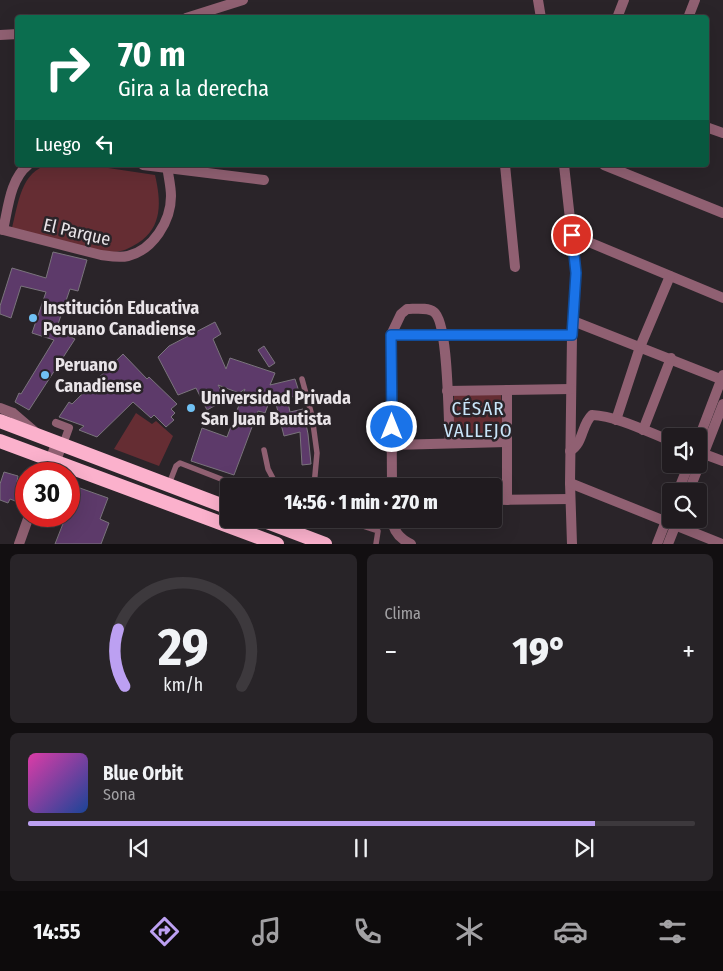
<!DOCTYPE html>
<html lang="es">
<head>
<meta charset="utf-8">
<style>
  body { margin:0; font-family:"Fira Sans Condensed",sans-serif; background:#282428; color:#f1f3f6; height:100vh; display:flex; flex-direction:column; font-size:19px; white-space:nowrap }
  * { box-sizing:border-box; margin:0 }
  p { font-size:16px; color:#a2a1a4 }
  .icon { flex:none; width:28px; height:28px; fill:none; stroke:currentColor; stroke-width:2; stroke-linecap:round; stroke-linejoin:round }
  .map { position:relative; height:544px; overflow:hidden }
  .drawer { display:flex; flex-direction:column; gap:10px; padding:10px; background:#120f11; flex:1 }
  .drawer>* { flex:none }
  .top-card { position:absolute; left:15px; top:15px; width:694px; height:152px; border-radius:5px; box-shadow:0 5px 20px #0002,0 0 0 1px #3d393d; background:#0b6e4f; color:#fff; overflow:hidden }
  .controls { position:absolute; left:662px; top:428px; display:grid; gap:10px }
  .controls a { display:grid; place-items:center; width:45px; height:45px; border-radius:5px; background:#201b1f; box-shadow:0 5px 20px #0002,0 0 0 1px #3d393d; font-size:25px }
  .speed { position:absolute; left:15px; top:462px; display:flex; gap:10px; font-size:25px; font-weight:700; text-align:center }
  .speed>* { display:grid; place-content:center; width:65px; height:65px; border-radius:50%; background:#201b1f; box-shadow:0 5px 20px #0002,0 0 0 1px #3d393d; line-height:1 }
  .speed .limit { border:8px solid #d22; background:#fff; color:#111 }
  .pin { position:absolute; display:grid; place-items:center; width:42px; height:42px; color:#fff; margin:-21px; border:2px solid #fff; border-radius:50%; box-shadow:0 1px 5px #0007 }
  .me { position:absolute; width:55px; margin:-28px; rotate:0deg; stroke-linejoin:round; filter:drop-shadow(0 0 4px #0008) }
  .turn { display:flex; align-items:center; gap:18px; height:105px; padding:0 20px; font-size:22px }
  .turn .icon { width:65px; height:65px; stroke-width:2.5 }
  .turn b { display:block; font-size:35px; line-height:42px }
  .then { display:flex; align-items:center; height:48px; padding:0 20px; background:#0003; gap:10px; font-size:19px }
  .big { font-size:38px; font-weight:800; line-height:1.1 }
  .drawer .tile { flex:1; display:flex; flex-direction:column; justify-content:center; gap:8px; min-width:0; padding:0 18px; border-radius:8px; background:#282428 }
  .drawer .dial { align-items:center; gap:0 }
  .dial svg { height:130px; overflow:visible; fill:none; stroke:#3d393d; stroke-width:7; stroke-linecap:round; text-anchor:middle }
  .dial text { fill:#f1f3f6; stroke:none }
  .song { display:flex; align-items:center; gap:15px }
  .cover { width:60px; height:60px; border-radius:8px; background:linear-gradient(135deg,hsl(320 70% 55%),hsl(220 70% 35%)) }
  .played { height:5px; border-radius:2px; background:linear-gradient(90deg,#bca0f2 85%,#3d393d 85%) }
  .keys { display:flex; justify-content:space-around; direction:ltr }
  .heat { display:flex; justify-content:space-between; align-items:center; font-size:28px; direction:ltr }
  .drawer .tiles { flex:1; display:grid; gap:10px; grid-template-columns:1fr 1fr }
  .tile:last-child { grid-column:span 2 }
  .trip { position:absolute; left:220px; top:478px; width:282px; height:50px; border-radius:5px; background:#201b1f; box-shadow:0 5px 20px #0002,0 0 0 1px #3d393d; font-weight:800; line-height:50px; text-align:center }
  .tab-bar { display:flex; height:80px; justify-content:space-around; align-items:center; background:#0d0b0c; color:#a2a1a4 }
  .tab-bar .icon { width:35px; height:35px }
  .tab-bar .selected { color:#bca0f2 }
  .tab-bar b { font-size:22px; color:#f1f3f6 }
  .map>svg:first-child { display:block }
</style>
</head>
<body>
<div class="map">
<svg width="723" height="544" viewBox="0 0 723 544">
  <rect width="100%" height="100%" fill="#2a2429"/>
  <g fill="#652d33">
    <path d="M49,165H88L155,175C161,201 163,227 138,243C130,248 122,252 113,252C100,252 87,247 75,244C54,239 33,233 12,228C18,205 21,170 49,165Z"/>
    <polygon points="454,393 501,393 503,434 454,436"/>
    <polygon points="136,413 152,424 156,421 173,436 159,466 114,449"/>
  </g>
  <g fill="#5d3a6a" stroke="#7a747c">
    <polygon points="53,252 87,260 78,291 70,289 56,330 75,339 29,410 15,402 19,393 21,394 54,340 32,333 46,292 21,286 11,318 0,314 0,306 12,268 46,278"/>
    <polygon points="215,322 221,334 213,339 226,369 230,358 275,373 270,385 295,379 300,395 287,398 290,412 303,409 308,434 311,464 302,465 300,432 284,436 273,392 265,413 258,411 234,475 191,461 202,428 227,437 245,389 239,393 218,385 227,399 207,410 196,388 178,395 158,357 169,346"/>
    <polygon points="264,346 275,363 269,367 258,350"/>
    <polygon points="123,354 147,379 149,377 177,404 171,409 175,413 171,417 174,420 166,427 154,415 151,418 133,402 97,437 79,430 84,426 59,417 69,402 72,404"/>
    <polygon points="4,472 18,476 17,482 26,486 26,494 23,504 10,499 8,503 0,500 0,484"/>
    <polygon points="77,487 108,498 100,519 109,523 101,544 55,544 66,516 69,516 69,509"/>
  </g>
  <g fill="none" stroke-linecap="round" stroke-linejoin="round">
    <g stroke="#906072" stroke-width="5.5">
      <polyline points="302,379 312,416 317,453 314,486"/>
      <polyline points="264,450 268,469 277,486"/>
      <polyline points="169,484 176,466 180,463 239,486"/>
      <polyline points="341,519 378,531 376,544"/>
    </g>
    <polyline stroke="#906072" stroke-width="8" points="56,423 69,428 57,461"/>
    <g stroke="#906072" stroke-width="10">
      <polyline points="538,0 541,18"/>
      <polyline points="186,18 243,0"/>
      <polyline points="617,18 624,0"/>
      <polyline points="688,18 695,0"/>
      <polyline points="0,35 18,34"/>
      <polyline points="706,127 723,133"/>
      <polyline points="143,165 264,180"/>
      <polyline points="505,165 515,267"/>
      <polyline points="564,165 576,273 572,335 570,483 572,544"/>
      <polyline points="604,165 723,213"/>
      <path d="M0,229L101,255C109,256 119,258 128,256C153,250 171,221 171,196C171,186 168,175 167,165"/>
      <path d="M3,230C8,209 10,179 28,165"/>
      <polyline points="572,235 723,298"/>
      <polyline points="573,321 723,380"/>
      <polyline points="391,335 572,335"/>
      <polyline points="507,390 507,500"/>
      <polyline points="447,391 571,389"/>
      <polyline points="0,408 13,413 34,431"/>
      <polyline points="616,420 640,347 670,276"/>
      <polyline points="643,430 671,358"/>
      <polyline points="392,445 507,442"/>
      <path d="M570,451C584,443 581,425 592,415C617,416 648,432 671,441"/>
      <polyline points="704,454 723,461"/>
      <polyline points="46,474 56,443"/>
      <polyline points="570,483 722,544"/>
      <path d="M392,486L391,335L401,314L407,309C415,309 428,307 434,312C449,323 448,421 450,443"/>
      <polyline points="494,500 570,499"/>
      <polyline points="379,519 392,523"/>
      <path d="M392,519C393,531 400,539 411,544"/>
      <polyline points="19,544 29,516"/>
    </g>
    <g stroke="#906072" stroke-width="10">
      <polyline points="699,438 723,375"/>
      <polyline points="678,491 689,464"/>
      <polyline points="689,491 723,404"/>
      <polyline points="657,544 671,508"/>
      <polyline points="668,544 678,519"/>
    </g>
    <g stroke="#fbb1cc" stroke-width="14">
      <polyline points="0,421 229,508"/>
      <polyline points="0,441 277,544"/>
      <polyline points="259,519 325,544"/>
    </g>
  </g>
  <g fill="none" stroke-linecap="round" stroke-linejoin="round">
    <g stroke="#114b97" stroke-width="12">
      <polyline id="route" points="392,427 391,335 572,335 576,273 572,235"/>
    </g>
    <use href="#route" stroke="#1a73e8" stroke-width="9"/>
  </g>
  <g fill="#70c1f4" stroke="#2a2429" stroke-width="2">
    <circle cx="33" cy="318" r="5"/>
    <circle cx="45" cy="375" r="5"/>
    <circle cx="191" cy="408" r="5"/>
  </g>
  <g text-anchor="middle" stroke-width="5" stroke-linejoin="round" paint-order="stroke">
    <g font-size="18" fill="#e9e4e8" stroke="#2a2429">
      <text transform="translate(77 232) rotate(13)" y="6">El Parque</text>
    </g>
    <g font-size="18" font-weight="bold" fill="#e9e4e8" stroke="#2a2429" text-anchor="start">
      <text x="43" y="314">Institución Educativa<tspan x="43" dy="21">Peruano Canadiense</tspan></text>
      <text x="55" y="371">Peruano<tspan x="55" dy="21">Canadiense</tspan></text>
      <text x="201" y="404">Universidad Privada<tspan x="201" dy="21">San Juan Bautista</tspan></text>
    </g>
    <g font-size="19" letter-spacing="1" fill="#c9e5f9" stroke="#2a2429">
      <text x="478" y="415">CÉSAR<tspan x="478" dy="22">VALLEJO</tspan></text>
    </g>
  </g>
</svg>
<div class="controls">
<a><svg class="icon" aria-label="sound" viewBox="0 0 24 24"><path d="M4 9h4l5-4v14l-5-4H4zM17 9q2 3 0 6"/></svg></a>
<a><svg class="icon" aria-label="search" viewBox="0 0 24 24"><circle cx="10" cy="10" r="6"/><path d="M15 15l6 6"/></svg></a>
</div>
<div class="speed"><div class="limit">30</div></div>
<div class="pin" style="left:572px;top:235px;background:#d93025"><svg class="icon" aria-label="arrive" viewBox="0 0 24 24"><path d="M6 21V4h12l-3 4 3 4H6"/></svg></div>
<svg class="me" style="left:392px;top:427px" viewBox="-20 -20 40 40"><circle r="17" fill="#1a73e8" stroke="#fff" stroke-width="3"/><path d="M0-11L8 9 0 5-8 9z" fill="#fff"/></svg>
<div class="trip">14:56 · 1 min · 270 m</div>
<div class="top-card">
<div class="turn"><svg class="icon" aria-label="right" viewBox="0 0 24 24"><path d="M7 20v-9h11M14 6l5 5-5 5"/></svg><div><b>70 m</b>Gira a la derecha</div></div>
<div class="then">Luego<svg class="icon" aria-label="left" viewBox="0 0 24 24"><path d="M17 20v-9H6M10 6l-5 5 5 5"/></svg></div>
</div>
</div>
<section class="drawer">
<div class="tiles">
<div class="tile dial"><svg viewBox="0 0 100 80">
<path d="M14 69A42 42 0 1 1 86 69"/>
<path d="M14 69A42 42 0 0 1 10 34" stroke="#bca0f2"/>
<text x="50" y="56" font-size="32" font-weight="700">29</text>
<text x="50" y="72" font-size="11">km/h</text>
</svg></div>
<div class="tile"><p>Clima</p>
<div class="heat"><a>−</a><b class="big">19°</b><a>+</a></div>
</div>
<div class="tile">
<div class="song"><i class="cover"></i><div><b>Blue Orbit</b><p>Sona</p></div></div>
<div class="played"></div>
<div class="keys"><svg class="icon" aria-label="previous" viewBox="0 0 24 24"><path d="M18 5L8 12l10 7zM5 5v14"/></svg><svg class="icon" aria-label="pause" viewBox="0 0 24 24"><path d="M8 5v14M16 5v14"/></svg><svg class="icon" aria-label="next" viewBox="0 0 24 24"><path d="M6 5l10 7-10 7zM19 5v14"/></svg></div>
</div>
</div>
</section>
<nav class="tab-bar">
<b>14:55</b>
<svg class="icon selected" aria-label="directions" viewBox="0 0 24 24"><path d="M12 3l9 9-9 9-9-9zM9 14v-3h6M13 9l2 2-2 2"/></svg>
<svg class="icon" aria-label="music" viewBox="0 0 24 24"><path d="M9 18V5l10-2v13"/><circle cx="6" cy="18" r="3"/><circle cx="16" cy="16" r="3"/></svg>
<svg class="icon" aria-label="phone" viewBox="0 0 24 24"><path d="M5 4h4l2 5-3 2q2 4 5 5l2-3 5 2v4C11 20 4 13 5 4z"/></svg>
<svg class="icon" aria-label="climate" viewBox="0 0 24 24"><path d="M12 3v18M4 7l16 10M4 17L20 7"/></svg>
<svg class="icon" aria-label="car" viewBox="0 0 24 24"><path d="M5 17H2v-5l4-1 3-4h7l3 4 3 1v5h-3M9 17h6M6 11h13"/><circle cx="7" cy="17" r="2"/><circle cx="17" cy="17" r="2"/></svg>
<svg class="icon" aria-label="filters" viewBox="0 0 24 24"><path d="M4 7h16M4 17h16"/><circle cx="9" cy="7" r="2"/><circle cx="15" cy="17" r="2"/></svg>
</nav>
</body>
</html>
